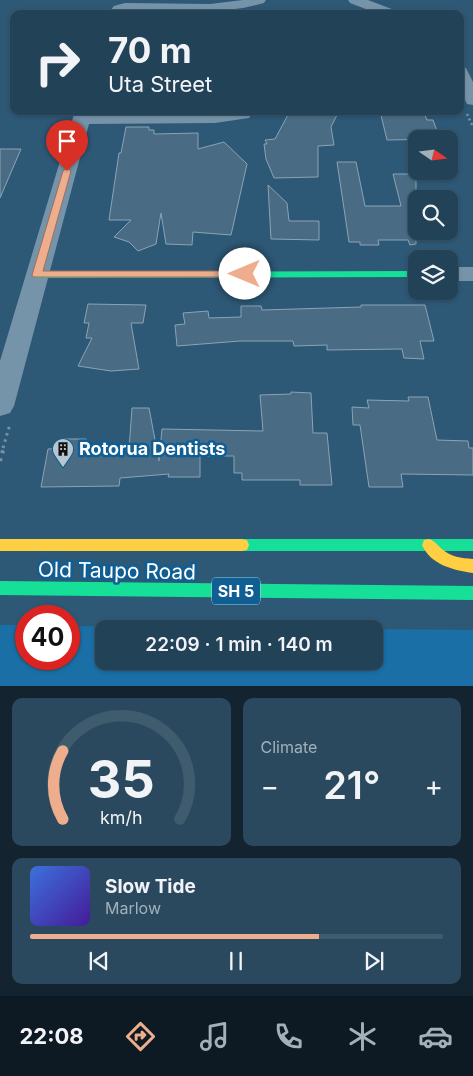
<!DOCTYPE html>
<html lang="en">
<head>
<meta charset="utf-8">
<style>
  body { margin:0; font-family:Inter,sans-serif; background:#2a495e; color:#f1f3f6; height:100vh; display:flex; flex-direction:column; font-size:19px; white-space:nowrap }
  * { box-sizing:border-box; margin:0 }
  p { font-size:16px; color:#a2b0ba }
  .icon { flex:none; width:28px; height:28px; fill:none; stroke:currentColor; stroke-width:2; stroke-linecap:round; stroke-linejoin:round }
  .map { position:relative; height:686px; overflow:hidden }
  .sheet { display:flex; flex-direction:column; gap:12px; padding:12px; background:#132430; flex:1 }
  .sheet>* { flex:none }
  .guide { position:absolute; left:10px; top:10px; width:454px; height:105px; border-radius:10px; box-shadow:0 1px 4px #0004,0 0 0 1px #3f5b6e; background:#224258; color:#f1f3f6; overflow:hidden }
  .needle { width:32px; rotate:104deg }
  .fabs { position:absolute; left:408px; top:130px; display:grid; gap:10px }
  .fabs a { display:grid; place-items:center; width:50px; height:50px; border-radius:10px; background:#224258; box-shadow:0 1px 4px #0004,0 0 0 1px #3f5b6e; font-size:25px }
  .speed { position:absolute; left:15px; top:605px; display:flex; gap:10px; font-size:25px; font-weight:700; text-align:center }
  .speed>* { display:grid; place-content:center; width:65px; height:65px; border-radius:50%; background:#224258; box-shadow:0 1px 4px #0004,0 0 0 1px #3f5b6e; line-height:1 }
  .speed .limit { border:8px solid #d22; background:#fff; color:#111 }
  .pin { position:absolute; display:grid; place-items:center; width:42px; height:42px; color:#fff; margin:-51px -21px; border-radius:50% 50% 50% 0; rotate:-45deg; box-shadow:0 0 5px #0007 }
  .pin .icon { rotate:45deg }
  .me { position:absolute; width:55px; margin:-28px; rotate:270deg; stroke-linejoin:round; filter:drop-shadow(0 0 4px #0008) }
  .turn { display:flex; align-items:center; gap:18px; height:105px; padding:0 15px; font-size:22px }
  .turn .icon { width:65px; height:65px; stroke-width:2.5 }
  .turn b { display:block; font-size:35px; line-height:42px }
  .big { font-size:38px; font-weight:600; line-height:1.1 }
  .sheet .tile { flex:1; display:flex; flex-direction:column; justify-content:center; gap:8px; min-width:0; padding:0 18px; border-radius:10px; background:#2a495e }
  .sheet .dial { align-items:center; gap:0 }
  .dial svg { height:130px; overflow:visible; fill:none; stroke:#3f5b6e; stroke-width:7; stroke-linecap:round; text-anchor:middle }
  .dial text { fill:#f1f3f6; stroke:none }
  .song { display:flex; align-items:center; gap:15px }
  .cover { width:60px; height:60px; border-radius:8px; background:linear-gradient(135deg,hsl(220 70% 55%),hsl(260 70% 35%)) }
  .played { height:5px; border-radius:2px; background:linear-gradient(90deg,#eead8d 70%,#3f5b6e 70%) }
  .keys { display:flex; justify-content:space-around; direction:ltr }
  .heat { display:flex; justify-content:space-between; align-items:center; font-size:28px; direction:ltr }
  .sheet .tiles { flex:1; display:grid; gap:12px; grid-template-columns:1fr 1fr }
  .tile:last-child { grid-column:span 2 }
  .trip { position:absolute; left:95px; top:620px; width:288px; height:50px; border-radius:10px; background:#224258; box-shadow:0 1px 4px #0004,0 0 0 1px #3f5b6e; font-weight:600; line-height:50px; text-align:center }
  .tabs { display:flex; height:80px; justify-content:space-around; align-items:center; background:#0e1a23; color:#a2b0ba }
  .tabs .icon { width:35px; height:35px }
  .tabs .on { color:#eead8d }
  .tabs b { font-size:22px; color:#f1f3f6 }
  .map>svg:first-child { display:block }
</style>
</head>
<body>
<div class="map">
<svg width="473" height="686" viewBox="0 0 473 686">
  <rect width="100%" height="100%" fill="#2d5876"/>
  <polygon fill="#196fa6" points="0,625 26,625 26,659 69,659 69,626 369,629 104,629 104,661 374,661 374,629 473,630 473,686 0,686"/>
  <g fill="#496c84" stroke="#8aa4b6">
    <polygon points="290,111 314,111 337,115 331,127 334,145 318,146 318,177 274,178 266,159 264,144 267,144 265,140 275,139"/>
    <polygon points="380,111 424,113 427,120 433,120 440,139 387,140"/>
    <polygon points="126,127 149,127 149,130 154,130 154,134 198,133 198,149 224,142 247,164 231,235 193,232 192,245 166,244 161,213 156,244 138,251 129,242 114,237 131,220 109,220 119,153 121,153"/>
    <polygon points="0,149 21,149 0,198"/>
    <polygon points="337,162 356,162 365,206 401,206 393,174 416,174 416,244 410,245 408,240 378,240 379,245 360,245 360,242 349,242"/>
    <polygon points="268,185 287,203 289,221 319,221 319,240 271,239"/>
    <polygon points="88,304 146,305 143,323 131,323 139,369 111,371 78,366 92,338 86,338 89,323 84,323"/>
    <polygon points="361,305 425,305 434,341 420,341 424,359 404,358 402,349 327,350 327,345 294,346 293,341 240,341 177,346 175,325 185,324 183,313 208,311 209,318 241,317 241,306 261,306 262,310 361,307"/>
    <polygon points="291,392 311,393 313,433 327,433 332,485 300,485 300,480 242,480 242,473 234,473 234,456 200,456 200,477 168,477 169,474 120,478 119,486 41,487 48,449 63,448 64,439 86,439 85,452 129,449 132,408 149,408 159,461 162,429 263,431 260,395 291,394"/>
    <polygon points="408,397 428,397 437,440 468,441 469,448 473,448 473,475 401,474 403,487 369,487 360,425 353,425 352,407 369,408 367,400 409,401"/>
  </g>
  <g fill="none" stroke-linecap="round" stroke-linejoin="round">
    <polyline stroke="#7694a9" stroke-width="2.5" stroke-dasharray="2 3" stroke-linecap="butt" points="467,114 473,127"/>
    <polyline stroke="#7694a9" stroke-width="3" stroke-dasharray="2.5 4" stroke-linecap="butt" points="3,448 10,424"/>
    <polyline stroke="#7694a9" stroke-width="4" stroke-dasharray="3 5" stroke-linecap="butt" points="0,461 4,447"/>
    <g fill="#7694a9" fill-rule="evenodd">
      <polygon points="243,0 266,0 264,3 243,8 210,12 126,11 122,14 107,14 114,6 125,3 210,4"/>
      <polygon points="348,0 368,0 397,11 399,14 379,14 350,3"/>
      <polygon points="460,66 466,68 473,82 473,105 467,104 460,90"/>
      <polygon points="75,111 93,111 92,114 250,111 252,114 249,118 215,123 89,124 14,406 10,413 0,416 0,361"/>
      <rect x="449" y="267" width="24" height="14"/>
    </g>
    <g fill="#16e098" fill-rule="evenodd">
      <polygon points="416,271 416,277 37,278 32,275 37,272"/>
      <polygon points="242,539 473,539 473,551 242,551 237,550 235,545 237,540"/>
      <polygon points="0,581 473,586 473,600 0,595"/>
    </g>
    <g fill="#ffcf43" fill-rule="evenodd">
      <polygon points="0,539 242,539 247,540 249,545 247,550 242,551 0,551"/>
      <path d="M429,539C435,541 437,545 442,549C451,557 461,558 473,559V573C453,570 431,565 422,545L424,540Z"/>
    </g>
  </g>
  <polygon fill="#eead8d" stroke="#9b705c" points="67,168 71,171 43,271 245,271 250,274 245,277 33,277 32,275 63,171"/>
  <defs>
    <g id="building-pin" transform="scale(1.125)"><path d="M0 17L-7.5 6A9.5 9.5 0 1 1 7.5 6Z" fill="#b6c5cf" stroke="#0f5e94"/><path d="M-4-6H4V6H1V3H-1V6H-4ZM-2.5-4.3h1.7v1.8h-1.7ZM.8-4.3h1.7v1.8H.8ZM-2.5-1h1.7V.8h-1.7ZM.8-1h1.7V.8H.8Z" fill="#111"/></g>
  </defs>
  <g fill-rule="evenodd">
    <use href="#building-pin" x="63" y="449"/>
  </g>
  <g text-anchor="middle" stroke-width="5" stroke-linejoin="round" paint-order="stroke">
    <rect fill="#0f5e94" stroke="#b7cfdf" stroke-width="1" x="212" y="577.5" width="48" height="27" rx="4"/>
    <g font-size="16" font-weight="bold" fill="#fff">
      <text x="236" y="597">SH 5</text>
    </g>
    <g font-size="18" font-weight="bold" fill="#fff" stroke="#0f5e94" text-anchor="start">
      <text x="79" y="455">Rotorua Dentists</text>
    </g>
    <g font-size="21" fill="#fff" stroke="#0f5e94">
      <text transform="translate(117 571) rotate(1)" y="7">Old Taupo Road</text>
    </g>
  </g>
</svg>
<div class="fabs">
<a><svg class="needle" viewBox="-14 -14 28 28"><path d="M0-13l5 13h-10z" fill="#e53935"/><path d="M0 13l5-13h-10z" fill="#a2b0ba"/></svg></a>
<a><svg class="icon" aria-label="search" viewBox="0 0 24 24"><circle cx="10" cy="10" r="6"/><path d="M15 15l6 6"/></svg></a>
<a><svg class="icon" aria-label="layers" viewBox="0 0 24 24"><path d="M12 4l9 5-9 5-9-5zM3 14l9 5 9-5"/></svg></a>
</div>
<div class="speed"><div class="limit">40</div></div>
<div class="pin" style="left:67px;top:171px;background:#d93025"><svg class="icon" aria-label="arrive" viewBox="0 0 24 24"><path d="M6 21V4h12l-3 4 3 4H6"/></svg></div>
<svg class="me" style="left:245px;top:274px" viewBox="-20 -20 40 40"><circle r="19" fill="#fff"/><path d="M0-13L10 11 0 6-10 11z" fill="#eead8d"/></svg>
<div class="trip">22:09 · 1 min · 140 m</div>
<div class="guide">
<div class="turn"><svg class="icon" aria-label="right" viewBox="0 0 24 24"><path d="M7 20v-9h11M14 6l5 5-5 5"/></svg><div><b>70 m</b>Uta Street</div></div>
</div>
</div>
<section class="sheet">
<div class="tiles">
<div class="tile dial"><svg viewBox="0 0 100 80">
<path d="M14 69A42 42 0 1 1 86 69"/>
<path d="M14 69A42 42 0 0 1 14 27" stroke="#eead8d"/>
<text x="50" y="56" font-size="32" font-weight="700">35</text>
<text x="50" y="72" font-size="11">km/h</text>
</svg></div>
<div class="tile"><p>Climate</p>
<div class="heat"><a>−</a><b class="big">21°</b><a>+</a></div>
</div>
<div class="tile">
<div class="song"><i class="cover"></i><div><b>Slow Tide</b><p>Marlow</p></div></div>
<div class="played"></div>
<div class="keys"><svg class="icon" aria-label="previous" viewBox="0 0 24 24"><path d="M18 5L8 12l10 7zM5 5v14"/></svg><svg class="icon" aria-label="pause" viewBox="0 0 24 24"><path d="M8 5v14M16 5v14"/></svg><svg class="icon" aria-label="next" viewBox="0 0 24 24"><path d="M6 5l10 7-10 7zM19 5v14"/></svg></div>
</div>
</div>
</section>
<nav class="tabs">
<b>22:08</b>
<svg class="icon on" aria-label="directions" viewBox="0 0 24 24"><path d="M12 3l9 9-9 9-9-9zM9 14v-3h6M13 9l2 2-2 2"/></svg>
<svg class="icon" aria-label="music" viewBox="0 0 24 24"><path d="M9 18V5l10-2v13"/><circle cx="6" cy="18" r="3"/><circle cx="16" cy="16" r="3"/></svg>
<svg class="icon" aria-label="phone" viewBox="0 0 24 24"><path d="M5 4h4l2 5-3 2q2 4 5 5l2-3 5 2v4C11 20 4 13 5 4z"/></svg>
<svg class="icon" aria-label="climate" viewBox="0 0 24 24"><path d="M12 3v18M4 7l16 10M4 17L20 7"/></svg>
<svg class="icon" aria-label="car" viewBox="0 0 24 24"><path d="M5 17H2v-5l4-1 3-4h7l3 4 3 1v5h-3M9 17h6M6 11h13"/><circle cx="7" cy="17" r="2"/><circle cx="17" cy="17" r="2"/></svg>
</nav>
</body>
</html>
